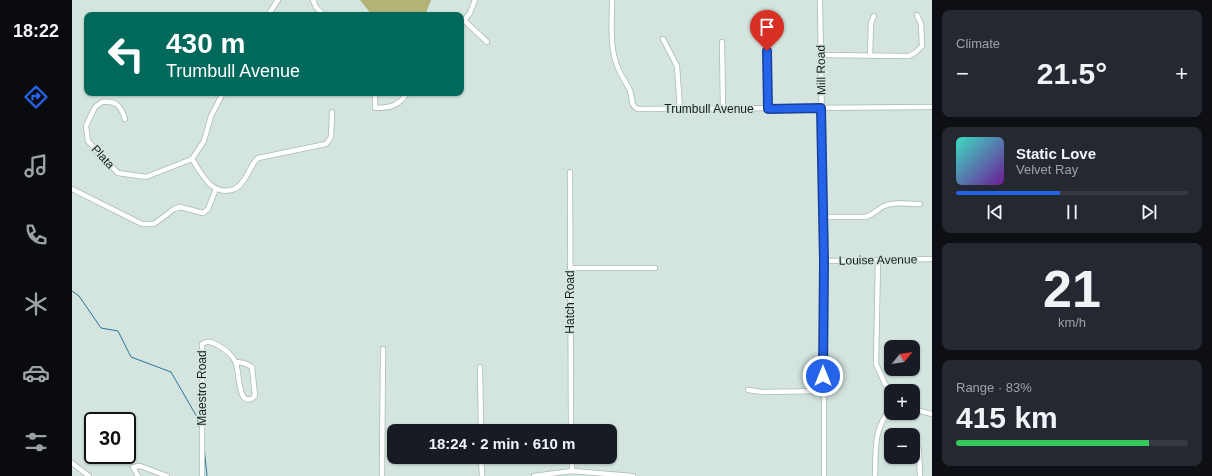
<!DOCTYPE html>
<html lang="en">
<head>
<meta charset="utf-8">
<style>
  body { margin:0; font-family:Arial,sans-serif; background:#242831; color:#f1f3f6; height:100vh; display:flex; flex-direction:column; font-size:15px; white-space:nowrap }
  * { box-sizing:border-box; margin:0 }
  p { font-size:13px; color:#9ea1a6 }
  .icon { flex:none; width:22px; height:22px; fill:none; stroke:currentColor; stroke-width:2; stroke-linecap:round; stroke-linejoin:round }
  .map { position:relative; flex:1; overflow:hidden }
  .drawer { display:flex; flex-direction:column; gap:10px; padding:10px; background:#0d0f14; width:280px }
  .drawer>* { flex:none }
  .guide { position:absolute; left:12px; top:12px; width:380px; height:84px; border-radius:8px; box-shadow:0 1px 3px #0004; background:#00695c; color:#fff; overflow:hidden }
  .needle { width:26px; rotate:60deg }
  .tools { position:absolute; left:812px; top:340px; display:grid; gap:8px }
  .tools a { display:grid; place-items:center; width:36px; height:36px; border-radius:8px; background:#171b24; box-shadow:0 1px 3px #0004; font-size:20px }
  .speed { position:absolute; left:12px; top:412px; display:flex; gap:8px; font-size:20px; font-weight:700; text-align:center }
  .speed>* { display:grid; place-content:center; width:52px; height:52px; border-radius:50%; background:#171b24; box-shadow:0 1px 3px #0004; line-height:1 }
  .speed .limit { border:2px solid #111; border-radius:6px; background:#fff; color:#111 }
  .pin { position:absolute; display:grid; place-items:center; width:34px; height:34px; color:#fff; margin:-41px -17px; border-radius:50% 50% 50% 0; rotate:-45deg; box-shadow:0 0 4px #0007 }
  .pin .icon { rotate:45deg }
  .me { position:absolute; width:44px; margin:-22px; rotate:0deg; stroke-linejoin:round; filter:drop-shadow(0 0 3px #0008) }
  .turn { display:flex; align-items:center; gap:14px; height:84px; padding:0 16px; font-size:18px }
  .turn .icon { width:52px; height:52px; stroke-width:2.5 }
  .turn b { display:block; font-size:28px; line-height:34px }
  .big { font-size:30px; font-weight:600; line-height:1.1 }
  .drawer .widget { flex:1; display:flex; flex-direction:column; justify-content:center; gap:6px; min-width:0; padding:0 14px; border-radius:8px; background:#242831 }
  .drawer .dial { align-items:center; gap:0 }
  .dial b { font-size:52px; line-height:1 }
  .song { display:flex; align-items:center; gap:12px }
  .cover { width:48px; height:48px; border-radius:6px; background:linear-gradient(135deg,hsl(170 70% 55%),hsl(280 70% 35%)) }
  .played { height:4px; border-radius:2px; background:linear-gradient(90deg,#2563eb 45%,#363941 45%) }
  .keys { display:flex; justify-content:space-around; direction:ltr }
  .heat { display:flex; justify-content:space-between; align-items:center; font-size:22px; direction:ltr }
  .charge { height:6px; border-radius:3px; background:linear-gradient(90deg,#34c759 83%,#363941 0) }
  .trip { position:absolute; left:315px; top:424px; width:230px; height:40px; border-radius:8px; background:#171b24; box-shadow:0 1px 3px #0004; font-weight:600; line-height:40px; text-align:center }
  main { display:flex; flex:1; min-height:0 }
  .dock { display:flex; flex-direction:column; width:72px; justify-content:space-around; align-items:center; background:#090b0e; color:#9ea1a6 }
  .dock .icon { width:28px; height:28px }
  .dock .selected { color:#2563eb }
  .dock b { font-size:18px; color:#f1f3f6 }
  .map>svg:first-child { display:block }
</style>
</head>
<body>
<main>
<nav class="dock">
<b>18:22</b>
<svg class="icon selected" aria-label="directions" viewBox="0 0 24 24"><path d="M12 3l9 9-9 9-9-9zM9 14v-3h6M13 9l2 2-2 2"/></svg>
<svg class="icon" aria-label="music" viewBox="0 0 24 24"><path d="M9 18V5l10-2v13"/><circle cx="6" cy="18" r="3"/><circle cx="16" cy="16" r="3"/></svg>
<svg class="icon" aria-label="phone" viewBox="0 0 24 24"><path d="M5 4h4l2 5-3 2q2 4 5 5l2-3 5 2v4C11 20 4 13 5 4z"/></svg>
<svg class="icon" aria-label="climate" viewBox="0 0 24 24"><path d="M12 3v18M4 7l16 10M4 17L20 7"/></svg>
<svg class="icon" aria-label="car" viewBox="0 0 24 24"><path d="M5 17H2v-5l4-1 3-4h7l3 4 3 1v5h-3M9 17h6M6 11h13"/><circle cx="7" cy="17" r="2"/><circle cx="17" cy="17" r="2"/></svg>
<svg class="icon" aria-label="filters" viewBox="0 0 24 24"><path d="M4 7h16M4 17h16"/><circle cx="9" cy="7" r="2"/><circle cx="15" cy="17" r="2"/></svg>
</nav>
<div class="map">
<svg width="860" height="476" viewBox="0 0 860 476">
  <rect width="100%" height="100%" fill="#d3e5de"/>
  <polygon fill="#b3b376" points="288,0 359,0 353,15 300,15"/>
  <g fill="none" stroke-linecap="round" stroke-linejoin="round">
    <g stroke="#297797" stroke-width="1">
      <polyline points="0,291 7,296 29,328 46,331 59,357 99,372 125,417 127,427"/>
      <polyline points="132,446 135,476"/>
    </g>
    <g stroke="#a9bbb4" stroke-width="6">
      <g id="minor">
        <polyline points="241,0 244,7 252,15"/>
        <path d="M540,0C540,23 537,47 546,68C549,76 555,83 558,91C561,98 558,106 566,109L860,107"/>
        <polyline points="748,0 752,261 752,476"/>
        <polyline points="196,15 206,0"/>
        <polyline points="393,21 415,42"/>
        <polyline points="389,24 398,13 403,0"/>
        <polyline points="695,37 696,109"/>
        <polyline points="591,39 605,66 608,109"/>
        <polyline points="650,42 651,109"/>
        <polyline points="748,55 837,56 844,52 850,46 849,24 845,15"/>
        <polyline points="798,55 799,23 802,16"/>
        <path d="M303,93V108C318,108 327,106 335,93"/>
        <path d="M53,119C49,106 44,100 30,102L23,107L14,126L16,141L46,173L74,177L120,159L132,141L139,116L151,93"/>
        <path d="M120,159C129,173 139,195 159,190C164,189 168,186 171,181C177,174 179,164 186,158L254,144L259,137L260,112"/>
        <polyline points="498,172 499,431"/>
        <polyline points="0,189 70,224 82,224 102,209 108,207 131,213 136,209 144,189"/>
        <path d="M751,217H793C800,215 804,211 810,207C821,201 836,204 848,204"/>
        <polyline points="806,260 804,364 813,384 819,391"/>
        <polyline points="752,261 860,259"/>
        <polyline points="498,268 583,268"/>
        <polyline points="408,367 409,431"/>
        <polyline points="676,390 691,392 751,391"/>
        <polyline points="841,409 860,414"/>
        <polyline points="847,450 848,476"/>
        <polyline points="409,457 410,476"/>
        <polyline points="500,457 500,471"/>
        <polyline points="0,463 17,476"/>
        <polyline points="66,476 61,467 68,466 95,476"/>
        <path d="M130,476V344C136,340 140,342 147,346C172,361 162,370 170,394C173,401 178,401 183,396L180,367L172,363L164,362"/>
        <polyline points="310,476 311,349"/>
        <polyline points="462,476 500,471 561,476"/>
        <path d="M803,476C804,449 801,430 819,408"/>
      </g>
    </g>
    <use href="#minor" stroke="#fff" stroke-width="4.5"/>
  </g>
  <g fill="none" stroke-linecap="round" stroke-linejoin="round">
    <g stroke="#184099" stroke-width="10">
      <polyline id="route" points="695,51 696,109 749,108 752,261 751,376"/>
    </g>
    <use href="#route" stroke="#2563eb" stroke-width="7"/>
  </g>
  <g text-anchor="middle" stroke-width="3" stroke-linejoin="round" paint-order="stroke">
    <g font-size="12" fill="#161d1a" stroke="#d3e5de">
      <text transform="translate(749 70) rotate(-91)" y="4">Mill Road</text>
      <text x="637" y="113">Trumbull Avenue</text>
      <text transform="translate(31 157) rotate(47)" y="4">Plata</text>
      <text transform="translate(806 260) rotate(-1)" y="4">Louise Avenue</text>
      <text transform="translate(498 302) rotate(-90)" y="4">Hatch Road</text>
      <text transform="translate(130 388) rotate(-90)" y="4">Maestro Road</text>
    </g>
  </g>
</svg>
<div class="tools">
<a><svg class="needle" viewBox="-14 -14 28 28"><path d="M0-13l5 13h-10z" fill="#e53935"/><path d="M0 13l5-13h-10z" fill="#9ea1a6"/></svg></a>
<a>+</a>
<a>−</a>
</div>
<div class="speed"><div class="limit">30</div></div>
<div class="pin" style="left:695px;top:51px;background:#d93025"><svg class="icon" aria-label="arrive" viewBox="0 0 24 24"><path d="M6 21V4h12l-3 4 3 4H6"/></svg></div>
<svg class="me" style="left:751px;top:376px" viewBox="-20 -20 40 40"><circle r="17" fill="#2563eb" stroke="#fff" stroke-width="3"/><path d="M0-11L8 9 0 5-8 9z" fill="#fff"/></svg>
<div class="trip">18:24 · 2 min · 610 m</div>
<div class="guide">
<div class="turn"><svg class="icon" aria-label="left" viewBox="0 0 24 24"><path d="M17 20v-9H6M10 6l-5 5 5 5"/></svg><div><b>430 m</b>Trumbull Avenue</div></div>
</div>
</div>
<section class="drawer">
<div class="widget"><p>Climate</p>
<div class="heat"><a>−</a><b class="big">21.5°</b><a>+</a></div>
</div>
<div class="widget">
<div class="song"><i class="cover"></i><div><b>Static Love</b><p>Velvet Ray</p></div></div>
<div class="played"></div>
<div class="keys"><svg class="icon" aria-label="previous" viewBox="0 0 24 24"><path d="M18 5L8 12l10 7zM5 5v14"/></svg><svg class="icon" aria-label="pause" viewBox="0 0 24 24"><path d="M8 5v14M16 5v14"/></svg><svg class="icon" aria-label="next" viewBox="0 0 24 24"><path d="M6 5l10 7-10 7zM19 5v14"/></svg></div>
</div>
<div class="widget dial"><b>21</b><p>km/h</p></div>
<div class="widget"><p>Range · 83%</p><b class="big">415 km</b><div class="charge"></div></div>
</section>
</main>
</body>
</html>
